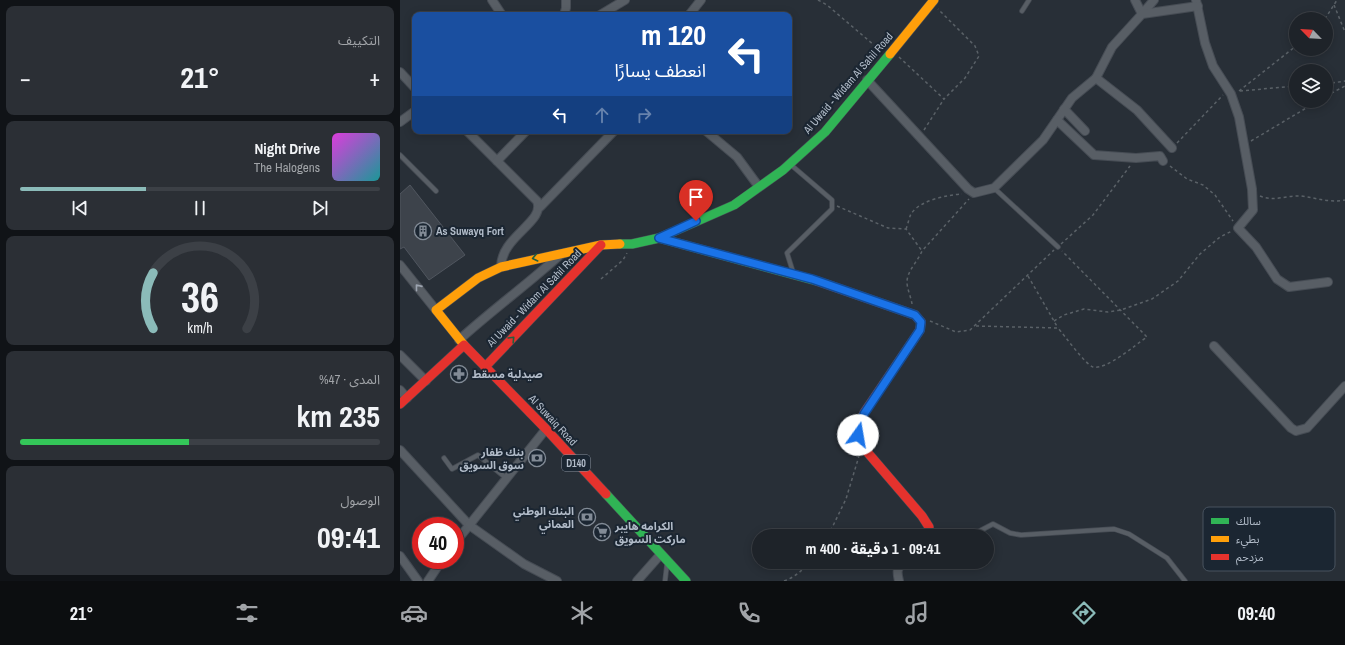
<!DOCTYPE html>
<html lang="ar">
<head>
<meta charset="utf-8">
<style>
  body { margin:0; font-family:"Archivo Narrow","Noto Sans Arabic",sans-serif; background:#2b2f35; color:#f1f3f6; direction:rtl; height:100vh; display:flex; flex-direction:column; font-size:15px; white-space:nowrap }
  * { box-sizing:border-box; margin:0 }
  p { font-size:13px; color:#a1a4a8 }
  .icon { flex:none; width:22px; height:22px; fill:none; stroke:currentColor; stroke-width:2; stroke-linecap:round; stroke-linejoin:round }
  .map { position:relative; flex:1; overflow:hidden; direction:ltr }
  .details { display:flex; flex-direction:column; gap:6px; padding:6px; background:#101317; width:400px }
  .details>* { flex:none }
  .guide { position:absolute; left:12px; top:12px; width:380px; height:122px; border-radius:8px; box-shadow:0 2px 10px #0003,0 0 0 1px #3c4046; direction:rtl; background:#1a4fa0; color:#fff; overflow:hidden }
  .needle { width:26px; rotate:295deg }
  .buttons { position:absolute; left:889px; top:12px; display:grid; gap:8px }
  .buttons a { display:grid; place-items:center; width:44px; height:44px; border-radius:50%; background:#1e2329; box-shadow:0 2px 10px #0003,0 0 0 1px #3c4046; font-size:20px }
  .speed { position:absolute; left:12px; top:517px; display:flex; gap:8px; font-size:20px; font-weight:700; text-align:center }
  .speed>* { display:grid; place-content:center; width:52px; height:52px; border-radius:50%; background:#1e2329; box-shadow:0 2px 10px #0003,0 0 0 1px #3c4046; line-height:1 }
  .speed .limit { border:6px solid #d22; background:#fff; color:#111 }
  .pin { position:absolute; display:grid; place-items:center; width:34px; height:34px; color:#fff; margin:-41px -17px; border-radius:50% 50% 50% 0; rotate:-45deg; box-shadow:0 0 4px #0007 }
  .pin .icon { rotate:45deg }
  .me { position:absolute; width:44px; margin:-22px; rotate:13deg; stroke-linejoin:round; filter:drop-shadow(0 0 3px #0008) }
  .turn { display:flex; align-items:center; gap:14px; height:84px; padding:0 20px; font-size:18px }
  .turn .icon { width:52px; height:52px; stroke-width:2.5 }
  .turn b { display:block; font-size:28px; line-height:34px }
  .lanes { display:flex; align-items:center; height:38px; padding:0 20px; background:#0003; justify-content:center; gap:20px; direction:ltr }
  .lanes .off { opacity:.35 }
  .big { font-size:30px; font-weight:700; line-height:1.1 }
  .details .widget { flex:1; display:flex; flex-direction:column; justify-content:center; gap:6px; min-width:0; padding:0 14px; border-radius:8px; background:#2b2f35 }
  .details .dial { align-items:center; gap:0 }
  .dial svg { height:104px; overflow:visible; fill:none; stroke:#3c4046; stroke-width:7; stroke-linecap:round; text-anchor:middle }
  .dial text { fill:#f1f3f6; stroke:none }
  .song { display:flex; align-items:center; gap:12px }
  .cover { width:48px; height:48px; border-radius:6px; background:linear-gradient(135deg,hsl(300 70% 55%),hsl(180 70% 35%)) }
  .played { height:4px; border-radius:2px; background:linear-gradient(90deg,#8bbbb9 35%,#3c4046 35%) }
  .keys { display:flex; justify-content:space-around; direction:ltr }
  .heat { display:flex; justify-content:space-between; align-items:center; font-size:22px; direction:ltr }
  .charge { height:6px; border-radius:3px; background:linear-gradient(90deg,#34c759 47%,#3c4046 0) }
  .trip { position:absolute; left:352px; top:529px; width:242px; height:40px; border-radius:20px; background:#1e2329; box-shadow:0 2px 10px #0003,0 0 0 1px #3c4046; font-weight:700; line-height:40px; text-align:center; direction:rtl }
  .tabs { display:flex; height:64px; justify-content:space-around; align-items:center; background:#0c0e10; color:#a1a4a8 }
  .tabs .icon { width:28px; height:28px }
  .tabs .active { color:#8bbbb9 }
  .tabs b { font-size:18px; color:#f1f3f6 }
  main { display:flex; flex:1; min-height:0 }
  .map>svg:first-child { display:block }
</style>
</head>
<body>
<main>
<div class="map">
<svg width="945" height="581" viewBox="0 0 945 581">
  <rect width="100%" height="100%" fill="#282f37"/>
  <polygon fill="#3d434b" stroke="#50565f" points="10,185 65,255 29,280 4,247 0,249 0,194"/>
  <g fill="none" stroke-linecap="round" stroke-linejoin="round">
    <g stroke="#464c54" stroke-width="5.5">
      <g id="lane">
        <polyline points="622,11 629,0"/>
        <polyline points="0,155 36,191"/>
        <polyline points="390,164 432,200 432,209 387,253 393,272"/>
        <polyline points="594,188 658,247"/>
        <polyline points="44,458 52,469 78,455 106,478"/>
        <polyline points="570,536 593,524 610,533 621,535 714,529 729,534 767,558 785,581"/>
        <polyline points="265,581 267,564"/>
      </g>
    </g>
    <g stroke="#464c54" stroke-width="10">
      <g id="street">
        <polyline points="92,0 102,15"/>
        <polyline points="735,0 742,14 754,0"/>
        <polyline points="796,0 805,43 813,66 831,94 839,117 852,189 853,210 838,228 856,247 877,279 889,287 928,282"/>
        <polyline points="164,15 166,8 166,0"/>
        <polyline points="200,15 225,0"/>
        <polyline points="289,15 301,0"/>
        <polyline points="0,72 15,88"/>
        <polyline points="696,78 737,110 772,148"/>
        <polyline points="467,80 568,189 574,193 594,188 643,140 672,98 696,78 712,47 742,14 798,6"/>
        <polyline points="664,109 685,131"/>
        <polyline points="657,120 694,155 736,158 760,156 763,161"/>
        <polyline points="0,122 15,111"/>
        <path d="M67,131L137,201C146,222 101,236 101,267"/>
        <polyline points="306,131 337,157 359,187"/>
        <polyline points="97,161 126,131"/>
        <polyline points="140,207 214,131"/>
        <polyline points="0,265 36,310"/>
        <path d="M59,340C92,310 128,284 161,254"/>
        <polyline points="814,346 891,428 896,431 907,428 945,386"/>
        <polyline points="0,355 26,381"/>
        <polyline points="0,390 7,398"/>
        <polyline points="0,450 69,525 124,564 157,581"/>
        <polyline points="55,543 146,429"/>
        <polyline points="0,556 18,581"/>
        <polyline points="28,581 42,560"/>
        <polyline points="237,581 260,555"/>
        <path d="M499,581C497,573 496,568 504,562"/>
      </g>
    </g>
    <g stroke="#464c54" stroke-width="10">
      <g id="fast">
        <polyline points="259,238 417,281"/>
        <polyline points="220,244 232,244 259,238 334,205 383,170 425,132 490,54"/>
        <polyline points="206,494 286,581"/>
      </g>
    </g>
    <g stroke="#464c54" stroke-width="10">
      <g id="slow">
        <polyline points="490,54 534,0"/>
        <polyline points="64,345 36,310 78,278 101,267 201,245 220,244"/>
      </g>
    </g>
    <g stroke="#464c54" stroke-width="10">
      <g id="jam">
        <polyline points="417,281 515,315 521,322 520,330 464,413 458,435 462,446 522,516 529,527 528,536"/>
        <polyline points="85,367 201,245"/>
        <polyline points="0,404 64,345 146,429 206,494"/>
      </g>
    </g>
    <g stroke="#5a6167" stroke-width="1.5" stroke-dasharray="3 3" stroke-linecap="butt">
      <polyline points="418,0 427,5 481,51"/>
      <polyline points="934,5 945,32"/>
      <polyline points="925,19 937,0"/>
      <polyline points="499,57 544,99 565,78 579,56 575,46 538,9"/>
      <polyline points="926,84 945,81"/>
      <polyline points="839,91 896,46"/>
      <polyline points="840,91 896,86"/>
      <polyline points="926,96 945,86"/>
      <polyline points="524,130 544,99"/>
      <polyline points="851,141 918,101"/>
      <polyline points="777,143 823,95"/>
      <polyline points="770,166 787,179 803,185 815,195 833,221"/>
      <path d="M860,196C873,202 887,195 901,196C917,198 929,203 945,200"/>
      <polyline points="437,206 488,228 506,229 522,251"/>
      <path d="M506,229C508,224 509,218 511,214C520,200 547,195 562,194"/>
      <polyline points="661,244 693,215 730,166"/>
      <polyline points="628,276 658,328"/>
      <polyline points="201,279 223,260 227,253"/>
      <path d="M512,304C511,297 507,289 507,282C507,271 518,261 522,251L569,199"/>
      <polyline points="530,321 556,332 570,330 654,250"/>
      <polyline points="654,321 664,315 684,309 708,312 721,310 752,299 778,281 800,254 820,237 832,231"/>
      <path d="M576,326L658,328C664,335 686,365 693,367C707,370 735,345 747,337L662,251"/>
      <polyline points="428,536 446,499 459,456"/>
      <path d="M384,581C395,577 402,571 409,562"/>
    </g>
    <use href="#lane" stroke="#585e65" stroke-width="4"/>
    <use href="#street" stroke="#585e65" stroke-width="8"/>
    <use href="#fast" stroke="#30b455" stroke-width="9"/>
    <use href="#slow" stroke="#ff9f0a" stroke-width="9"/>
    <use href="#jam" stroke="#e5322d" stroke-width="9"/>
  </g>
  <defs><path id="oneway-chevron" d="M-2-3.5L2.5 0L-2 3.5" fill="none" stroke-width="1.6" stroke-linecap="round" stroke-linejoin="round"/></defs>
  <g stroke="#235f40">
    <use href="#oneway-chevron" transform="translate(135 258) rotate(167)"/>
    <use href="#oneway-chevron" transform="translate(112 339) rotate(-46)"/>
  </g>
  <use stroke="#9ca4b0" href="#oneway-chevron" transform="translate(18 287) rotate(-129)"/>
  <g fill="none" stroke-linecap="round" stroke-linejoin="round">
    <g stroke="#114b97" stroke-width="10">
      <polyline id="route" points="296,221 259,238 412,279 515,315 521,322 520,330 464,414 458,435"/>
    </g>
    <use href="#route" stroke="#1a73e8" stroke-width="7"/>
  </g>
  <defs>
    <g id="building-ring" transform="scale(0.9)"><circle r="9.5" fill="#1b2632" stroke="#828b96" stroke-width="1.5"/><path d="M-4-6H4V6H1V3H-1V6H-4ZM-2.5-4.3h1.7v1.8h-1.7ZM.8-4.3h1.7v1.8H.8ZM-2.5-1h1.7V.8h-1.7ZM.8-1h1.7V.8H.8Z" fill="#828b96"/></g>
    <g id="pharmacy-ring" transform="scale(0.9)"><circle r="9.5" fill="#1b2632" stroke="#828b96" stroke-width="1.5"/><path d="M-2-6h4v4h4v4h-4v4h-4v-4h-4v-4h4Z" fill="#828b96"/></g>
    <g id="bank-ring" transform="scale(0.9)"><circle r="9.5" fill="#1b2632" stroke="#828b96" stroke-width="1.5"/><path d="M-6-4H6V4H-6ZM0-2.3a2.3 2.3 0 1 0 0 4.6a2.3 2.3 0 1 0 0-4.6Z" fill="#828b96"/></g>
    <g id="supermarket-ring" transform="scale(0.9)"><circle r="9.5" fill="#1b2632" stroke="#828b96" stroke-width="1.5"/><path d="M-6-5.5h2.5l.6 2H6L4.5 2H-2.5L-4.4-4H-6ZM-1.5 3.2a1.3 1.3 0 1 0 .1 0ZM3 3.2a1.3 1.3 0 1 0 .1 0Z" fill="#828b96"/></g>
  </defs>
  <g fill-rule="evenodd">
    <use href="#building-ring" x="23" y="231"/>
    <use href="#pharmacy-ring" x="59" y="374"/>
    <use href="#bank-ring" x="137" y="458"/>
    <use href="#bank-ring" x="187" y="517"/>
    <use href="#supermarket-ring" x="202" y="532"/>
  </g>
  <g text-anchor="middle" stroke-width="4" stroke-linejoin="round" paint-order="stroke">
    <rect fill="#1b2632" stroke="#858f9c" stroke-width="1" x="162" y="455" width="28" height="16" rx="3"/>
    <g font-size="10" font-weight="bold" fill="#b2bcc9">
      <text x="176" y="467">D140</text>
    </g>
    <g font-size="11" fill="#b2bcc9" stroke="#1b2632">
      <text transform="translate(448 83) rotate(-49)" y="4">Al Uwaid - Widam Al Sahil Road</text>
      <text transform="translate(134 298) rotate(-46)" y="4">Al Uwaid - Widam Al Sahil Road</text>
      <text transform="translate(153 420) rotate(47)" y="4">Al Suwaiq Road</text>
    </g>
    <g font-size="11" font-weight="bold" fill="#b2bcc9" stroke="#1b2632" text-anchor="start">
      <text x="36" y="235">As Suwayq Fort</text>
      <text x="72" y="378">صيدلية مسقط</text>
      <text x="124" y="456" text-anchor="end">بنك ظفار<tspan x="124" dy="13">سوق السويق</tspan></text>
      <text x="174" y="515" text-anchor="end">البنك الوطني<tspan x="174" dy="13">العماني</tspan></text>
      <text x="215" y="530">الكرامه هايبر<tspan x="215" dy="13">ماركت السويق</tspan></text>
    </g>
  </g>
  <rect x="803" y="507" width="132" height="64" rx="6" fill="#1b2632" stroke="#48535f" stroke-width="1"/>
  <rect x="811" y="518" width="18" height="6" fill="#30b455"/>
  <rect x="811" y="536" width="18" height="6" fill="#ff9f0a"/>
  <rect x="811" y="554" width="18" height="6" fill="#e5322d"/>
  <g font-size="11" fill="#b2bcc9">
    <text x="836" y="525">سالك</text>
    <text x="836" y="543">بطيء</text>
    <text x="836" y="561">مزدحم</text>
  </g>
</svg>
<div class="buttons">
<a><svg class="needle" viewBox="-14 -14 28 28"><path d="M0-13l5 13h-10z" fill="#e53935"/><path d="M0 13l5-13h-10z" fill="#a1a4a8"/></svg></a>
<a><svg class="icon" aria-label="layers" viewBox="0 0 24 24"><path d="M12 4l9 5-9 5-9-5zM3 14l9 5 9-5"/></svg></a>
</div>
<div class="speed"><div class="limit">40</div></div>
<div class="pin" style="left:296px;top:221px;background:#d93025"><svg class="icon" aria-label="arrive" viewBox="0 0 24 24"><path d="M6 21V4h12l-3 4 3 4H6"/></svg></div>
<svg class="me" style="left:458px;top:435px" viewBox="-20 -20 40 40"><circle r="19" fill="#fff"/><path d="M0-13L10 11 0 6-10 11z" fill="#1a73e8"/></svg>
<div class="trip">09:41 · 1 دقيقة · 400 m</div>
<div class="guide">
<div class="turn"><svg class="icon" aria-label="left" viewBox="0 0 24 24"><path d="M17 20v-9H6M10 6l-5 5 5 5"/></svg><div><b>120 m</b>انعطف يسارًا</div></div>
<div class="lanes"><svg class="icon" aria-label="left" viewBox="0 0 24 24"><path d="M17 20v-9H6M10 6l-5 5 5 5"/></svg><svg class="icon off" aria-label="ahead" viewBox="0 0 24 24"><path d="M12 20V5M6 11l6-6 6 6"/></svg><svg class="icon off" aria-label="right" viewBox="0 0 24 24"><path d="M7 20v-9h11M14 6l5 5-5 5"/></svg></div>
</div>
</div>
<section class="details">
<div class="widget"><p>التكييف</p>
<div class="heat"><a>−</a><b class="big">21°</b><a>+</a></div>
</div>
<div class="widget">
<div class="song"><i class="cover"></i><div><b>Night Drive</b><p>The Halogens</p></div></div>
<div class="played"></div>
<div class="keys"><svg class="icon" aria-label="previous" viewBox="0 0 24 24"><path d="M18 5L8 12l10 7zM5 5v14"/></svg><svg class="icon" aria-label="pause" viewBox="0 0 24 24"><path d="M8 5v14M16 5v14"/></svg><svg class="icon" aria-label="next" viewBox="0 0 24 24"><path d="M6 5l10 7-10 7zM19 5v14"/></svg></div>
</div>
<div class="widget dial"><svg viewBox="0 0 100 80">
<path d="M14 69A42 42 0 1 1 86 69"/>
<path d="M14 69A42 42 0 0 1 14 26" stroke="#8bbbb9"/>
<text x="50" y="56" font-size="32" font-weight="700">36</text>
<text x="50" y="72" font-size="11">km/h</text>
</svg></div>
<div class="widget"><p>المدى · 47%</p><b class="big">235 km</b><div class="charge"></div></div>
<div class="widget"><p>الوصول</p><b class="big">09:41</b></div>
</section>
</main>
<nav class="tabs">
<b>09:40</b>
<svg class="icon active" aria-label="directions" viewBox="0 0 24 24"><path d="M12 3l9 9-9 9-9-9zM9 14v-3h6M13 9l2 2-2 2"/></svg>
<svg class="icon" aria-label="music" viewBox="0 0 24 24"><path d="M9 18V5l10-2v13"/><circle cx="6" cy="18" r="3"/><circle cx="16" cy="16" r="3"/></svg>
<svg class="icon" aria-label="phone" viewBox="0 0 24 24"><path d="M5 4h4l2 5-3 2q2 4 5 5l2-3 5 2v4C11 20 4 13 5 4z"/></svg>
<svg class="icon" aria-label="climate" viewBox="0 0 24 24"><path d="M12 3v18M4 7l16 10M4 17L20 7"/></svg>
<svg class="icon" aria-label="car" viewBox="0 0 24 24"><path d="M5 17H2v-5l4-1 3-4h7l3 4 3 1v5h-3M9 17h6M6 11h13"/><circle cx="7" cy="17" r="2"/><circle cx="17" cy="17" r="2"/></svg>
<svg class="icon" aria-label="filters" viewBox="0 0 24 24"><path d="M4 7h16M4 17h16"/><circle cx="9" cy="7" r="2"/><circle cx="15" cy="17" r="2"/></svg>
<b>21°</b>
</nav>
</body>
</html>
